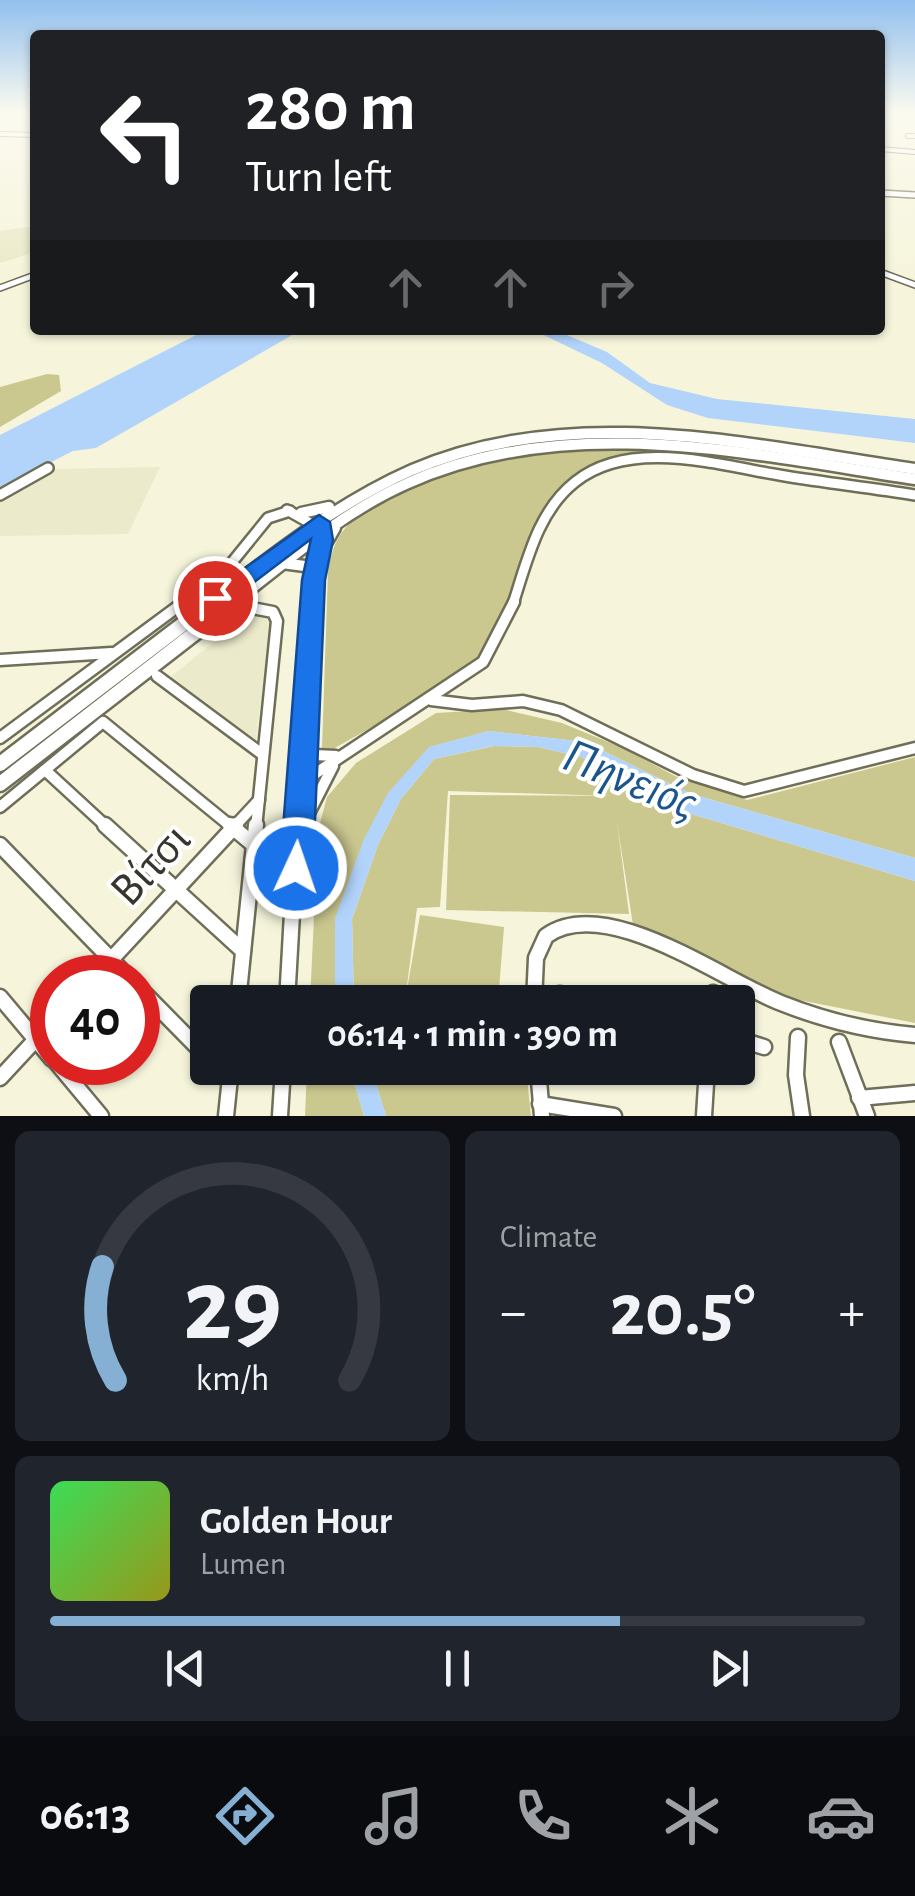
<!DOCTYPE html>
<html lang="en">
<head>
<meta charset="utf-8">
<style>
  body { margin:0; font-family:"Alegreya Sans",sans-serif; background:#20242c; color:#f1f3f6; height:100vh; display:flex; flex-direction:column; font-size:38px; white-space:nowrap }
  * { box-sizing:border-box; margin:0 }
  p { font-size:32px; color:#9ea1a6 }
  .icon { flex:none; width:55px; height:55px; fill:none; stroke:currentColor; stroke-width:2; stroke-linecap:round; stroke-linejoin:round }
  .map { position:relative; height:1116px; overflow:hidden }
  .drawer { display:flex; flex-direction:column; gap:15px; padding:15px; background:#0d0f14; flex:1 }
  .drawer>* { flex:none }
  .hud { position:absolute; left:30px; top:30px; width:855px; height:305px; border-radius:10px; box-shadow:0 2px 8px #0004; background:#202124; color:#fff; overflow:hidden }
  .speed { position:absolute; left:30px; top:955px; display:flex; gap:20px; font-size:50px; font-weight:700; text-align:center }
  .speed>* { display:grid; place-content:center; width:130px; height:130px; border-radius:50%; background:#171b24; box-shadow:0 2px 8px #0004; line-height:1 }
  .speed .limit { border:15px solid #d22; background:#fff; color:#111 }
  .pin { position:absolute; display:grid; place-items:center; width:85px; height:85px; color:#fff; margin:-42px; border:5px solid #fff; border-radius:50%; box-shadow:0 2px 10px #0007 }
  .me { position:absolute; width:110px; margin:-55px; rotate:3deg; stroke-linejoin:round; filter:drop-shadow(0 0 8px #0008) }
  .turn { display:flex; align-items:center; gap:35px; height:210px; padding:0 50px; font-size:45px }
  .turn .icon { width:130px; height:130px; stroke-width:2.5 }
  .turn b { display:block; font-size:70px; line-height:85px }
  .lanes { display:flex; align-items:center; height:95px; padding:0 50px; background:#0003; justify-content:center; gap:50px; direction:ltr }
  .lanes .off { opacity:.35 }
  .big { font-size:75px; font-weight:700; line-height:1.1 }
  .drawer .card { flex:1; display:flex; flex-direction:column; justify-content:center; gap:15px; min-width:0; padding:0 35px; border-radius:15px; background:#20242c }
  .drawer .dial { align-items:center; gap:0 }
  .dial svg { height:260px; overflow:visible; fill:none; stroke:#363941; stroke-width:7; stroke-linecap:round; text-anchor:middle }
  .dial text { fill:#f1f3f6; stroke:none }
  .song { display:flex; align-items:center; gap:30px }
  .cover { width:120px; height:120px; border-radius:15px; background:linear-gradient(135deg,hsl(130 70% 55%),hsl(60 70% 35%)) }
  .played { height:10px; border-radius:5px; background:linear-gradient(90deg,#85b0d4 70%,#363941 70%) }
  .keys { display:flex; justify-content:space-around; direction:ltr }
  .heat { display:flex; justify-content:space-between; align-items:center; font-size:55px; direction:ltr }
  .drawer .tiles { flex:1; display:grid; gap:15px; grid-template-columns:1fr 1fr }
  .card:last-child { grid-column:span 2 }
  .trip { position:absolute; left:190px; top:985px; width:565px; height:100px; border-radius:10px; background:#171b24; box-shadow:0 2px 8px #0004; font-weight:700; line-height:100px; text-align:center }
  .tab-bar { display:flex; height:160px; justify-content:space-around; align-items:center; background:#090b0e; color:#9ea1a6 }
  .tab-bar .icon { width:70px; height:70px }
  .tab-bar .selected { color:#85b0d4 }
  .tab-bar b { font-size:45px; color:#f1f3f6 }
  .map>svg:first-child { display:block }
</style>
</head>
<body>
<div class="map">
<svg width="915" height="1116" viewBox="0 0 915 1116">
  <rect width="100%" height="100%" fill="#f6f5dc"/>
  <g fill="#ebeaca">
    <polygon points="35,226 35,252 0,263 0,231"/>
    <polygon points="160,467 128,534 0,536 0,498 51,469"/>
    <polygon points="253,611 268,615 270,621 256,740 169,678"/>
  </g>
  <g fill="#cbc88f">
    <polygon points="47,374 59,375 61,391 0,427 0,387"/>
    <path d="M640,447L915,483V487C820,474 663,432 577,477C522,505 518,609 480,655C453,688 371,726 332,750L322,748L328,570C331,554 335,540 346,527C383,486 485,455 539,450C572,447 607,448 640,447Z"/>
    <polygon points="502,709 562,723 625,749 675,776 747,800 915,757 915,858 691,794 585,742 489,731 430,747 335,918 335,1002 310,1002 318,831 327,797 356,763 436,713"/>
    <polygon points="494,746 538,747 581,757 681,811 915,881 915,1023 789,998 633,925 617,822 629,914 446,910 450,795 613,796 448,791 440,907 417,908 405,1001 420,915 504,927 498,1002 354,1002 352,919 378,845 401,799 434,759"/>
    <polygon points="307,1068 350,1068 364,1116 305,1116"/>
    <polygon points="371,1068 526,1068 531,1116 386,1116"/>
  </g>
  <g fill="#b2d3fa">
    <polygon points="206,330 301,330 96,448 73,451 0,488 0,435"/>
    <polygon points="533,330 555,330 607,352 650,383 717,399 915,419 915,443 708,418 667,405 602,363"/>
    <polygon points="489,731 585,742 691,794 915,858 915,881 681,811 581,757 538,747 493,746 434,759 401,799 378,845 352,919 354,1002 335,1002 335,918 364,839 388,793 429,747"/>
    <polygon points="350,1068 371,1068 386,1116 364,1116"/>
  </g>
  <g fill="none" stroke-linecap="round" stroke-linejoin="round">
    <g stroke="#6f6e58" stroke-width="6">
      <g id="minor-far4">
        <polyline points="0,134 35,135"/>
        <polyline points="908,136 915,136"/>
        <polyline points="880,149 915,152"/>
        <polyline points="880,193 896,194"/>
      </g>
    </g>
    <g stroke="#6f6e58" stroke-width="8">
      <g id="minor-far3">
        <polyline points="880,193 915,195"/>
        <polyline points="880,272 915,285"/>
        <polyline points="0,288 35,275"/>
      </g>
    </g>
    <g stroke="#6f6e58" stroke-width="14">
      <g id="minor-far2">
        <polyline points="0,495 48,468"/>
        <polyline points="287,510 310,523 314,531 310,604"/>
        <polyline points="181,604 225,571 268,518 290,511"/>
        <path d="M513,604C527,561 538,511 575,482C631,437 722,466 785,476C828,483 872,488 915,495"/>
      </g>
    </g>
    <g stroke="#6f6e58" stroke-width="15">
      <g id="minor-far1">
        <polyline points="241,606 273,612 277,621 256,828"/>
        <polyline points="0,660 111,653"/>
        <polyline points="157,676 262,754"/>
        <polyline points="431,700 472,705 523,701 561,710 693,775 744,791 915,748"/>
        <polyline points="0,738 184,602"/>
        <polyline points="305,741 314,755 336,756"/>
        <polyline points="45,770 108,828"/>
        <polyline points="301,783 483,662 514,602"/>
        <polyline points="0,807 103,722 233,828"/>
        <polyline points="302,827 333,766"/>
        <polyline points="233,828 259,800"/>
        <polyline points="297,828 310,602"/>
      </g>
    </g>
    <g stroke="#6f6e58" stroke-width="19">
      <g id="minor">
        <polyline points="105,825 243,951"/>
        <polyline points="230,825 254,845"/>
        <polyline points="0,845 129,978"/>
        <polyline points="94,978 236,825"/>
        <polyline points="138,987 208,1058"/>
        <polyline points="560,994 594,1002"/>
        <polyline points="0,997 52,1059"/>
        <polyline points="238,1002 256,825"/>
        <polyline points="287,1002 297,825"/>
        <path d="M534,1002L536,958L546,936C606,893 722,980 781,1003C824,1020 868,1031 915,1035"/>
        <polyline points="712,1002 713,993"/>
        <polyline points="798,1037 796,1075 802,1116"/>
        <polyline points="738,1039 764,1047"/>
        <polyline points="839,1042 867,1116"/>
        <polyline points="56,1062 101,1116"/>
        <polyline points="216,1068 229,1081"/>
        <polyline points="538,1068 542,1116"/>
        <polyline points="0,1078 52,1022"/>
        <polyline points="859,1098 915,1093"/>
        <polyline points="540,1104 614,1116"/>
        <polyline points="226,1116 231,1068"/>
        <polyline points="280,1116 283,1068"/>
        <polyline points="704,1116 707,1068"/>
      </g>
    </g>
    <g stroke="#6f6e58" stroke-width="15">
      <g id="major-far1">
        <polyline points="301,513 329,507"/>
        <polyline points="320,554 335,528"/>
        <polyline points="282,563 312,567"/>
        <path d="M208,604C272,555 337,503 412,470C573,401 749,445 915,469"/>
        <path d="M232,604C287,561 341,513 406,484C566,411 749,454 915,479"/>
      </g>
    </g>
    <g stroke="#6f6e58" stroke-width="19">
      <g id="major">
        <polyline points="0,764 212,602"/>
        <polyline points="0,784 235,602"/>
      </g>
    </g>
    <use href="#minor-far4" stroke="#fff" stroke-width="4"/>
    <use href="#minor-far3" stroke="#fff" stroke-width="5"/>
    <use href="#minor-far2" stroke="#fff" stroke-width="9"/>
    <use href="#minor-far1" stroke="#fff" stroke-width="10"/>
    <use href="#minor" stroke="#fff" stroke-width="14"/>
    <use href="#major-far1" stroke="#fff" stroke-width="10"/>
    <use href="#major" stroke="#fff" stroke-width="14"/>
  </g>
  <linearGradient id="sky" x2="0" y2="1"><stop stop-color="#92c0ef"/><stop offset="0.42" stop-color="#fbfaef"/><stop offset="1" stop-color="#fbfaef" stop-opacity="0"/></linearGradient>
  <rect width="915" height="269" fill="url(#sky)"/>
  <polygon fill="#1a73e8" stroke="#114b97" stroke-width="2.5" points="319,515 330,522 333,540 325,580 313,868 308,880 296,884 285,880 280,868 302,580 311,539 224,605 215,607 203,598"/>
  <g text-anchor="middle" stroke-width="8" stroke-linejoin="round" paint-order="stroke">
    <g font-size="48" fill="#36362c" stroke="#fff">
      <text transform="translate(149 863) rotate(-47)" y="17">Βίτσι</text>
    </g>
    <g font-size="50" font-style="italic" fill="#1b558e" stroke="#fff">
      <text transform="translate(631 777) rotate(22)" y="18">Πηνειός</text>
    </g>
  </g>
</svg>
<div class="speed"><div class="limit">40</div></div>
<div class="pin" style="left:215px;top:598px;background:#d93025"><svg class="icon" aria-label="arrive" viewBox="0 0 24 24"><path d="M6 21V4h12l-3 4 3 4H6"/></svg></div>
<svg class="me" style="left:296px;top:868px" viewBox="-20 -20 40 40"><circle r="17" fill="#1a73e8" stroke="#fff" stroke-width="3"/><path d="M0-11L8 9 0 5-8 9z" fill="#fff"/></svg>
<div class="trip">06:14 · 1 min · 390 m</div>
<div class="hud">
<div class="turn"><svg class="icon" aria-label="left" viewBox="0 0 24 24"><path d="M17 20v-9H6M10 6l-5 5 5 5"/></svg><div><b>280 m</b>Turn left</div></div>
<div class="lanes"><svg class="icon" aria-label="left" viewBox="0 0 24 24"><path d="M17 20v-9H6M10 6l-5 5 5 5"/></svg><svg class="icon off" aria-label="ahead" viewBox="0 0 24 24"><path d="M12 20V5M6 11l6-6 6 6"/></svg><svg class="icon off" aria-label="ahead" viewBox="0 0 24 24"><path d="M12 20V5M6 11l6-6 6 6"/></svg><svg class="icon off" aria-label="right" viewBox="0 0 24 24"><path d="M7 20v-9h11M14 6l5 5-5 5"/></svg></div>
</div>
</div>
<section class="drawer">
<div class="tiles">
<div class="card dial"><svg viewBox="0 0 100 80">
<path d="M14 69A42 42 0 1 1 86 69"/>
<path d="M14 69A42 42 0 0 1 10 34" stroke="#85b0d4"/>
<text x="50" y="56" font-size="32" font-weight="700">29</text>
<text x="50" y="72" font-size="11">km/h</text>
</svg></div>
<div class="card"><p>Climate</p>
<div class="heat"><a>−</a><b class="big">20.5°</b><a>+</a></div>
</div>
<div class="card">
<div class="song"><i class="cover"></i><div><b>Golden Hour</b><p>Lumen</p></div></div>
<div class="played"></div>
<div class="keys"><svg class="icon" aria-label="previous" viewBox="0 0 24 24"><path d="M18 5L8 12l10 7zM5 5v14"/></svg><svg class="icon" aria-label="pause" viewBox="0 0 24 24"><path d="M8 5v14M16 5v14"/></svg><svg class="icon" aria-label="next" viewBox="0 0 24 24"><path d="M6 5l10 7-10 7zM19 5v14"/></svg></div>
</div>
</div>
</section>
<nav class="tab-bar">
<b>06:13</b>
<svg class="icon selected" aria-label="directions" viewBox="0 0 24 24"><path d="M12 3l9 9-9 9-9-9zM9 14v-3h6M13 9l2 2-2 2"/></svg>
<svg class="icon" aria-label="music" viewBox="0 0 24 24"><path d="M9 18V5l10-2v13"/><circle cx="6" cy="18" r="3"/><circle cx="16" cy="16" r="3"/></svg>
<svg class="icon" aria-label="phone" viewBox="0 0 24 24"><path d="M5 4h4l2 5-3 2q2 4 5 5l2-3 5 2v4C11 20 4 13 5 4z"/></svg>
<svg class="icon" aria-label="climate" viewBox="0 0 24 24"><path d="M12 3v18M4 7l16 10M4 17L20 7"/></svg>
<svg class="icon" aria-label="car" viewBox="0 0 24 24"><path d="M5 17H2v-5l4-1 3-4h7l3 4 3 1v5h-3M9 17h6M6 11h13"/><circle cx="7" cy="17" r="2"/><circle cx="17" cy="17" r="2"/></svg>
</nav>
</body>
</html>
